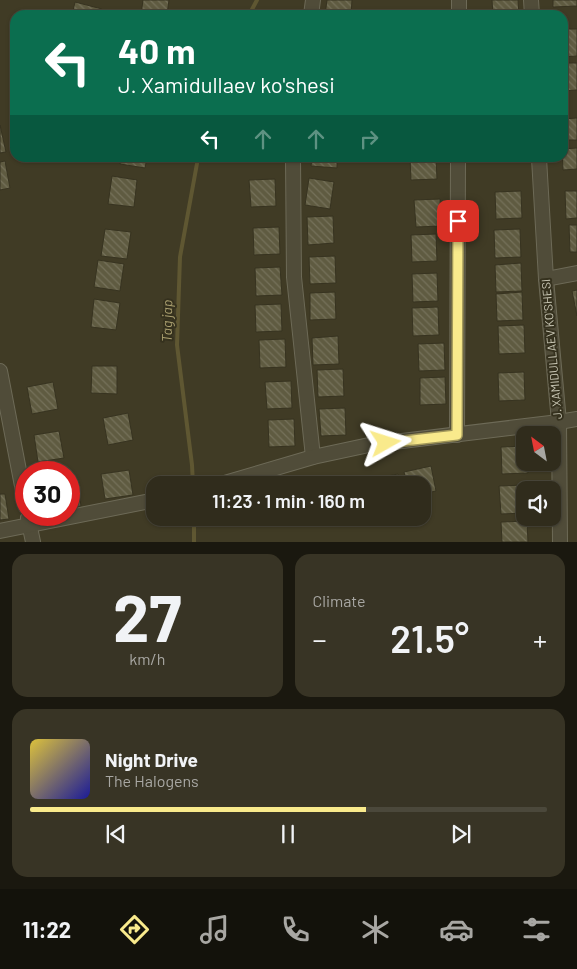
<!DOCTYPE html>
<html lang="en">
<head>
<meta charset="utf-8">
<style>
  body { margin:0; font-family:Barlow,sans-serif; background:#383425; color:#f1f3f6; height:100vh; display:flex; flex-direction:column; font-size:19px; white-space:nowrap }
  * { box-sizing:border-box; margin:0 }
  p { font-size:16px; color:#a8a7a3 }
  .icon { flex:none; width:28px; height:28px; fill:none; stroke:currentColor; stroke-width:2; stroke-linecap:round; stroke-linejoin:round }
  .map { position:relative; height:542px; overflow:hidden }
  .panel { display:flex; flex-direction:column; gap:12px; padding:12px; background:#1a180f; flex:1 }
  .panel>* { flex:none }
  .guide { position:absolute; left:10px; top:10px; width:558px; height:152px; border-radius:15px; box-shadow:0 1px 4px #0004,0 0 0 1px #4b483b; background:#0b6e4f; color:#fff; overflow:hidden }
  .needle { width:32px; rotate:328deg }
  .fabs { position:absolute; left:516px; top:426px; display:grid; gap:10px }
  .fabs a { display:grid; place-items:center; width:45px; height:45px; border-radius:10px; background:#302c1c; box-shadow:0 1px 4px #0004,0 0 0 1px #4b483b; font-size:25px }
  .speed { position:absolute; left:15px; top:461px; display:flex; gap:10px; font-size:25px; font-weight:700; text-align:center }
  .speed>* { display:grid; place-content:center; width:65px; height:65px; border-radius:50%; background:#302c1c; box-shadow:0 1px 4px #0004,0 0 0 1px #4b483b; line-height:1 }
  .speed .limit { border:8px solid #d22; background:#fff; color:#111 }
  .pin { position:absolute; display:grid; place-items:center; width:42px; height:42px; color:#fff; margin:-21px; border-radius:10px; box-shadow:0 2px 8px #0006 }
  .me { position:absolute; width:55px; margin:-28px; rotate:84deg; stroke-linejoin:round; filter:drop-shadow(0 0 4px #0008) }
  .turn { display:flex; align-items:center; gap:18px; height:105px; padding:0 25px; font-size:22px }
  .turn .icon { width:65px; height:65px; stroke-width:2.5 }
  .turn b { display:block; font-size:35px; line-height:42px }
  .lanes { display:flex; align-items:center; height:48px; padding:0 25px; background:#0003; justify-content:center; gap:25px; direction:ltr }
  .lanes .off { opacity:.35 }
  .big { font-size:38px; font-weight:600; line-height:1.1 }
  .panel .card { flex:1; display:flex; flex-direction:column; justify-content:center; gap:8px; min-width:0; padding:0 18px; border-radius:15px; background:#383425 }
  .panel .dial { align-items:center; gap:0 }
  .dial b { font-size:65px; line-height:1 }
  .song { display:flex; align-items:center; gap:15px }
  .cover { width:60px; height:60px; border-radius:8px; background:linear-gradient(135deg,hsl(50 70% 55%),hsl(240 70% 35%)) }
  .played { height:5px; border-radius:2px; background:linear-gradient(90deg,#f9ea8c 65%,#4b483b 65%) }
  .keys { display:flex; justify-content:space-around; direction:ltr }
  .heat { display:flex; justify-content:space-between; align-items:center; font-size:28px; direction:ltr }
  .panel .tiles { flex:1; display:grid; gap:12px; grid-template-columns:1fr 1fr }
  .card:last-child { grid-column:span 2 }
  .trip { position:absolute; left:146px; top:476px; width:285px; height:50px; border-radius:15px; background:#302c1c; box-shadow:0 1px 4px #0004,0 0 0 1px #4b483b; font-weight:600; line-height:50px; text-align:center }
  .tabs { display:flex; height:80px; justify-content:space-around; align-items:center; background:#13120b; color:#a8a7a3 }
  .tabs .icon { width:35px; height:35px }
  .tabs .on { color:#f9ea8c }
  .tabs b { font-size:22px; color:#f1f3f6 }
  .map>svg:first-child { display:block }
</style>
</head>
<body>
<div class="map">
<svg width="577" height="542" viewBox="0 0 577 542">
  <defs>
    <pattern id="building-back-hatch" width="6" height="6" patternUnits="userSpaceOnUse" patternTransform="scale(1.25)"><rect width="6" height="6" fill="#5f5b41"/><path d="M-1 5l2 2M0 0l6 6M5-1l2 2" fill="none" stroke="#75715a"/></pattern>
  </defs>
  <rect width="100%" height="100%" fill="#403b25"/>
  <g fill="none" stroke-linecap="round" stroke-linejoin="round">
    <g stroke="#5f5732" stroke-width="4">
      <polyline points="249,15 257,0"/>
      <polyline points="193,485 192,465 177,345 180,257 198,158"/>
      <polyline points="194,518 194,542"/>
    </g>
  </g>
  <g fill="url(#building-back-hatch)" stroke="#373320">
    <polygon points="143,0 169,0 167,15 141,15"/>
    <polygon points="327,0 352,0 351,15 325,15"/>
    <polygon points="492,0 518,0 519,15 493,15"/>
    <polygon points="553,0 577,0 577,6 553,7"/>
    <polygon points="75,2 102,9 100,15 72,15"/>
    <polygon points="562,29 577,29 577,56 562,57"/>
    <polygon points="562,63 577,63 577,90 562,91"/>
    <polygon points="577,118 577,140 562,140 562,119"/>
    <polygon points="0,125 6,152 0,153"/>
    <polygon points="577,148 577,169 563,170 562,149"/>
    <polygon points="121,158 147,158 145,168 120,164"/>
    <polygon points="312,158 337,158 337,168 311,166"/>
    <polygon points="410,158 436,158 437,179 411,180"/>
    <polygon points="5,161 10,188 0,190 0,162"/>
    <polygon points="112,176 137,180 134,207 108,204"/>
    <polygon points="309,178 334,182 330,209 305,205"/>
    <polygon points="275,179 276,206 251,207 249,180"/>
    <polygon points="521,191 522,218 496,219 495,192"/>
    <polygon points="565,191 577,191 577,218 566,219"/>
    <polygon points="440,199 441,226 416,227 414,200"/>
    <polygon points="333,216 334,243 308,245 307,217"/>
    <polygon points="569,225 577,225 577,252 570,252"/>
    <polygon points="279,227 280,254 254,255 253,228"/>
    <polygon points="105,229 131,232 127,259 101,256"/>
    <polygon points="520,229 521,257 495,258 494,230"/>
    <polygon points="436,234 437,261 412,262 411,235"/>
    <polygon points="335,256 336,283 310,284 309,257"/>
    <polygon points="98,260 124,264 120,291 94,287"/>
    <polygon points="521,263 522,291 496,292 495,265"/>
    <polygon points="280,267 282,295 256,296 255,268"/>
    <polygon points="437,273 438,301 413,302 412,274"/>
    <polygon points="577,290 577,316 572,291"/>
    <polygon points="335,292 336,319 310,320 310,293"/>
    <polygon points="522,292 523,320 497,321 496,294"/>
    <polygon points="94,299 120,303 116,330 91,327"/>
    <polygon points="281,304 282,331 256,332 255,305"/>
    <polygon points="438,307 439,335 413,336 412,308"/>
    <polygon points="524,325 525,353 499,354 498,326"/>
    <polygon points="338,336 339,364 313,365 312,338"/>
    <polygon points="285,339 286,367 260,368 259,340"/>
    <polygon points="444,343 445,370 419,371 418,344"/>
    <polygon points="92,366 117,366 117,394 91,393"/>
    <polygon points="343,369 344,396 318,397 317,370"/>
    <polygon points="524,372 525,400 499,401 498,373"/>
    <polygon points="445,377 446,404 420,405 420,378"/>
    <polygon points="291,381 292,408 267,409 265,382"/>
    <polygon points="53,382 58,409 32,414 27,387"/>
    <polygon points="345,408 346,435 321,436 319,409"/>
    <polygon points="128,413 133,440 108,445 103,418"/>
    <polygon points="294,419 295,446 269,447 268,420"/>
    <polygon points="59,431 64,458 38,462 34,435"/>
    <polygon points="525,446 525,462 527,462 528,473 502,474 501,447"/>
    <polygon points="431,466 436,491 422,494 422,485 407,485 404,472"/>
    <polygon points="129,470 133,495 105,499 101,474"/>
    <polygon points="398,474 400,485 372,485 371,479"/>
    <polygon points="356,477 358,485 330,485 329,483"/>
    <polygon points="77,480 81,506 69,507 69,481"/>
    <polygon points="525,485 525,513 501,514 499,486"/>
    <polygon points="0,494 5,494 9,519 0,520"/>
    <polygon points="527,521 528,542 502,542 501,522"/>
  </g>
  <g fill="none" stroke-linecap="round" stroke-linejoin="round">
    <g stroke="#6d6a57" stroke-width="16">
      <g id="street">
        <polyline points="531,0 532,15"/>
        <polyline points="311,15 313,0"/>
        <polyline points="459,15 459,0"/>
        <polyline points="293,158 294,277 313,457"/>
        <polyline points="539,158 546,279 559,422 560,542"/>
        <polyline points="546,279 577,273"/>
        <polyline points="0,371 26,507"/>
        <polyline points="457,435 458,158"/>
        <polyline points="218,485 313,457 369,445 559,422 577,419"/>
        <polyline points="28,518 33,542"/>
        <polyline points="0,531 155,500"/>
      </g>
    </g>
    <use href="#street" stroke="#504c39" stroke-width="14"/>
  </g>
  <g fill="none" stroke-linecap="round" stroke-linejoin="round">
    <g stroke="#a2985b" stroke-width="12">
      <polyline id="route" points="386,443 457,435 458,221"/>
    </g>
    <use href="#route" stroke="#f9ea8c" stroke-width="9"/>
  </g>
  <g text-anchor="middle" stroke-width="4" stroke-linejoin="round" paint-order="stroke">
    <g font-size="12" fill="#cac8b6" stroke="#35311e">
      <text transform="translate(552 349) rotate(-95)" y="4">J. XAMIDULLAEV KO'SHESI</text>
    </g>
    <g font-size="14" font-style="italic" fill="#aa9f6f" stroke="#35311e">
      <text transform="translate(167 321) rotate(-89)" y="5">Tag jap</text>
    </g>
  </g>
</svg>
<div class="fabs">
<a><svg class="needle" viewBox="-14 -14 28 28"><path d="M0-13l5 13h-10z" fill="#e53935"/><path d="M0 13l5-13h-10z" fill="#a8a7a3"/></svg></a>
<a><svg class="icon" aria-label="sound" viewBox="0 0 24 24"><path d="M4 9h4l5-4v14l-5-4H4zM17 9q2 3 0 6"/></svg></a>
</div>
<div class="speed"><div class="limit">30</div></div>
<div class="pin" style="left:458px;top:221px;background:#d93025"><svg class="icon" aria-label="arrive" viewBox="0 0 24 24"><path d="M6 21V4h12l-3 4 3 4H6"/></svg></div>
<svg class="me" style="left:386px;top:443px" viewBox="-20 -20 40 40"><path d="M0-17L14 15 0 8-14 15z" fill="#f9ea8c" stroke="#fff" stroke-width="4"/></svg>
<div class="trip">11:23 · 1 min · 160 m</div>
<div class="guide">
<div class="turn"><svg class="icon" aria-label="left" viewBox="0 0 24 24"><path d="M17 20v-9H6M10 6l-5 5 5 5"/></svg><div><b>40 m</b>J. Xamidullaev ko'shesi</div></div>
<div class="lanes"><svg class="icon" aria-label="left" viewBox="0 0 24 24"><path d="M17 20v-9H6M10 6l-5 5 5 5"/></svg><svg class="icon off" aria-label="ahead" viewBox="0 0 24 24"><path d="M12 20V5M6 11l6-6 6 6"/></svg><svg class="icon off" aria-label="ahead" viewBox="0 0 24 24"><path d="M12 20V5M6 11l6-6 6 6"/></svg><svg class="icon off" aria-label="right" viewBox="0 0 24 24"><path d="M7 20v-9h11M14 6l5 5-5 5"/></svg></div>
</div>
</div>
<section class="panel">
<div class="tiles">
<div class="card dial"><b>27</b><p>km/h</p></div>
<div class="card"><p>Climate</p>
<div class="heat"><a>−</a><b class="big">21.5°</b><a>+</a></div>
</div>
<div class="card">
<div class="song"><i class="cover"></i><div><b>Night Drive</b><p>The Halogens</p></div></div>
<div class="played"></div>
<div class="keys"><svg class="icon" aria-label="previous" viewBox="0 0 24 24"><path d="M18 5L8 12l10 7zM5 5v14"/></svg><svg class="icon" aria-label="pause" viewBox="0 0 24 24"><path d="M8 5v14M16 5v14"/></svg><svg class="icon" aria-label="next" viewBox="0 0 24 24"><path d="M6 5l10 7-10 7zM19 5v14"/></svg></div>
</div>
</div>
</section>
<nav class="tabs">
<b>11:22</b>
<svg class="icon on" aria-label="directions" viewBox="0 0 24 24"><path d="M12 3l9 9-9 9-9-9zM9 14v-3h6M13 9l2 2-2 2"/></svg>
<svg class="icon" aria-label="music" viewBox="0 0 24 24"><path d="M9 18V5l10-2v13"/><circle cx="6" cy="18" r="3"/><circle cx="16" cy="16" r="3"/></svg>
<svg class="icon" aria-label="phone" viewBox="0 0 24 24"><path d="M5 4h4l2 5-3 2q2 4 5 5l2-3 5 2v4C11 20 4 13 5 4z"/></svg>
<svg class="icon" aria-label="climate" viewBox="0 0 24 24"><path d="M12 3v18M4 7l16 10M4 17L20 7"/></svg>
<svg class="icon" aria-label="car" viewBox="0 0 24 24"><path d="M5 17H2v-5l4-1 3-4h7l3 4 3 1v5h-3M9 17h6M6 11h13"/><circle cx="7" cy="17" r="2"/><circle cx="17" cy="17" r="2"/></svg>
<svg class="icon" aria-label="filters" viewBox="0 0 24 24"><path d="M4 7h16M4 17h16"/><circle cx="9" cy="7" r="2"/><circle cx="15" cy="17" r="2"/></svg>
</nav>
</body>
</html>
